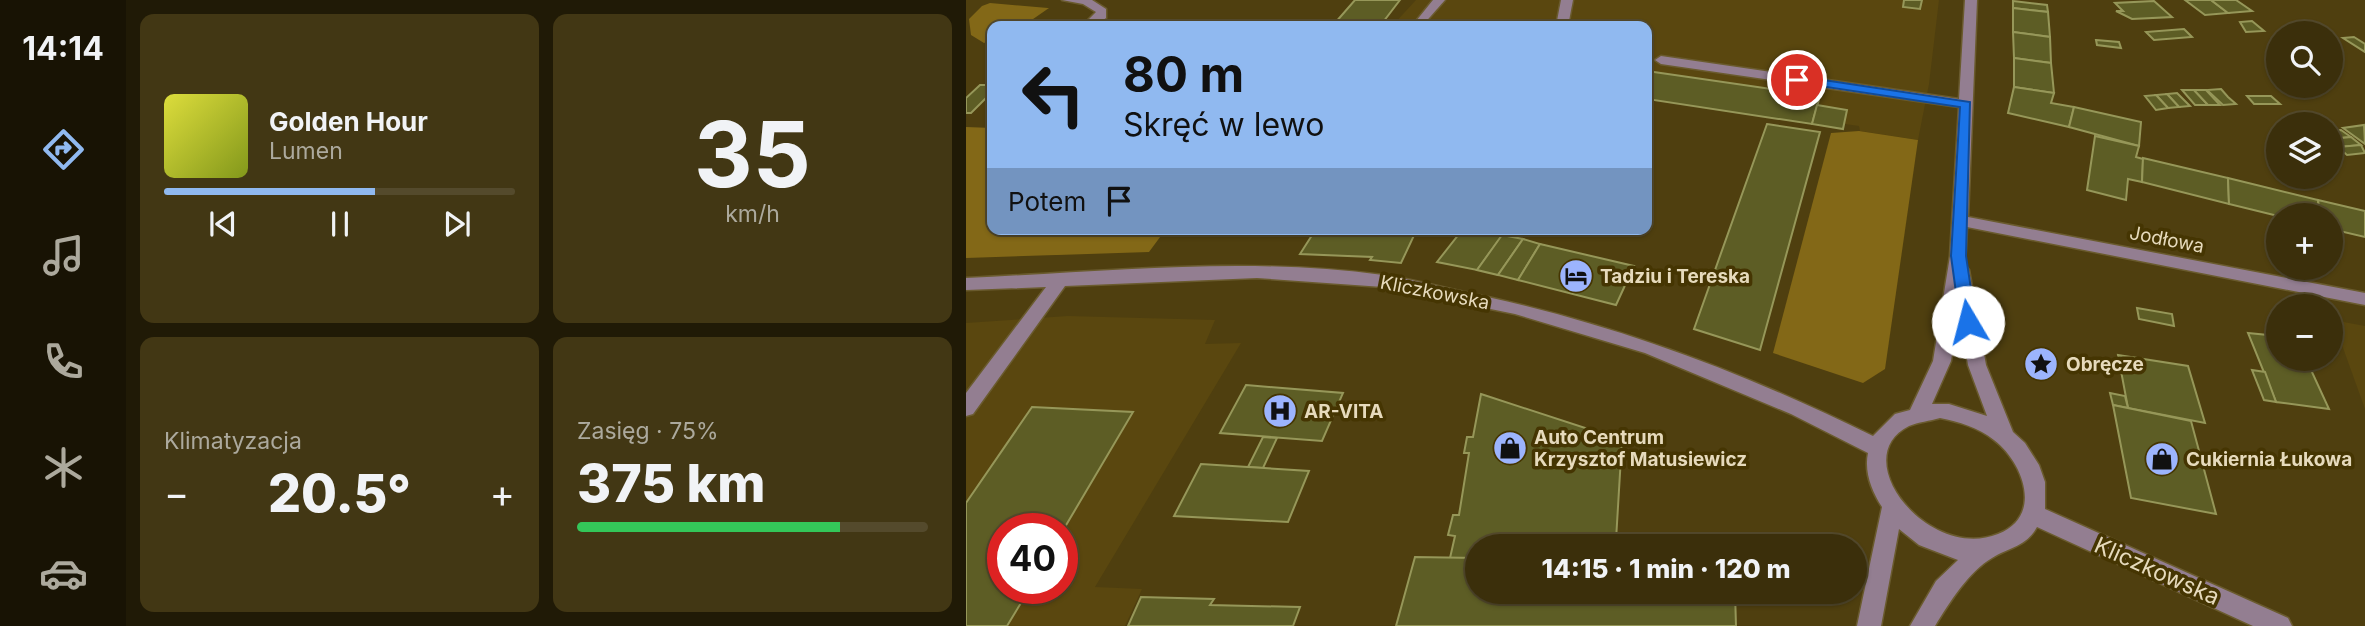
<!DOCTYPE html>
<html lang="pl">
<head>
<meta charset="utf-8">
<style>
  body { margin:0; font-family:Inter,sans-serif; background:#423714; color:#f1f3f6; height:100vh; display:flex; flex-direction:column; font-size:26px; white-space:nowrap }
  * { box-sizing:border-box; margin:0 }
  p { font-size:23px; color:#aca99d }
  .icon { flex:none; width:38px; height:38px; fill:none; stroke:currentColor; stroke-width:2; stroke-linecap:round; stroke-linejoin:round }
  .map { position:relative; flex:1; overflow:hidden }
  .details { display:flex; flex-direction:column; gap:14px; padding:14px; background:#201a06; width:840px }
  .details>* { flex:none }
  .banner { position:absolute; left:21px; top:21px; width:665px; height:214px; border-radius:14px; box-shadow:0 2px 5px #0004,0 0 0 2px #544a2c; background:#90b9f0; color:#111; overflow:hidden }
  .controls { position:absolute; left:1300px; top:21px; display:grid; gap:14px }
  .controls a { display:grid; place-items:center; width:77px; height:77px; border-radius:50%; background:#3b2f0b; box-shadow:0 2px 5px #0004,0 0 0 2px #544a2c; font-size:35px }
  .speed { position:absolute; left:21px; top:513px; display:flex; gap:14px; font-size:35px; font-weight:700; text-align:center }
  .speed>* { display:grid; place-content:center; width:91px; height:91px; border-radius:50%; background:#3b2f0b; box-shadow:0 2px 5px #0004,0 0 0 2px #544a2c; line-height:1 }
  .speed .limit { border:10px solid #d22; background:#fff; color:#111 }
  .pin { position:absolute; display:grid; place-items:center; width:60px; height:60px; color:#fff; margin:-30px; border:4px solid #fff; border-radius:50%; box-shadow:0 2px 7px #0007 }
  .me { position:absolute; width:77px; margin:-38px; rotate:352deg; stroke-linejoin:round; filter:drop-shadow(0 0 5px #0008) }
  .turn { display:flex; align-items:center; gap:24px; height:147px; padding:0 21px; font-size:32px }
  .turn .icon { width:91px; height:91px; stroke-width:2.5 }
  .turn b { display:block; font-size:49px; line-height:60px }
  .then { display:flex; align-items:center; height:66px; padding:0 21px; background:#0003; gap:14px; font-size:26px }
  .big { font-size:52px; font-weight:800; line-height:1.1 }
  .details .tile { flex:1; display:flex; flex-direction:column; justify-content:center; gap:10px; min-width:0; padding:0 24px; border-radius:14px; background:#423714 }
  .details .dial { align-items:center; gap:0 }
  .dial b { font-size:91px; line-height:1 }
  .song { display:flex; align-items:center; gap:21px }
  .cover { width:84px; height:84px; border-radius:10px; background:linear-gradient(135deg,hsl(60 70% 55%),hsl(70 70% 35%)) }
  .played { height:7px; border-radius:4px; background:linear-gradient(90deg,#90b9f0 60%,#544a2c 60%) }
  .keys { display:flex; justify-content:space-around; direction:ltr }
  .heat { display:flex; justify-content:space-between; align-items:center; font-size:38px; direction:ltr }
  .charge { height:10px; border-radius:5px; background:linear-gradient(90deg,#34c759 75%,#544a2c 0) }
  .details .tiles { flex:1; display:grid; gap:14px; grid-template-columns:repeat(2,1fr) }
  .trip { position:absolute; left:499px; top:534px; width:402px; height:70px; border-radius:35px; background:#3b2f0b; box-shadow:0 2px 5px #0004,0 0 0 2px #544a2c; font-weight:800; line-height:70px; text-align:center }
  main { display:flex; flex:1; min-height:0 }
  .tabs { display:flex; flex-direction:column; width:126px; justify-content:space-around; align-items:center; background:#181304; color:#aca99d }
  .tabs .icon { width:49px; height:49px }
  .tabs .selected { color:#90b9f0 }
  .tabs b { font-size:32px; color:#f1f3f6 }
  .map>svg:first-child { display:block }
</style>
</head>
<body>
<main>
<nav class="tabs">
<b>14:14</b>
<svg class="icon selected" aria-label="directions" viewBox="0 0 24 24"><path d="M12 3l9 9-9 9-9-9zM9 14v-3h6M13 9l2 2-2 2"/></svg>
<svg class="icon" aria-label="music" viewBox="0 0 24 24"><path d="M9 18V5l10-2v13"/><circle cx="6" cy="18" r="3"/><circle cx="16" cy="16" r="3"/></svg>
<svg class="icon" aria-label="phone" viewBox="0 0 24 24"><path d="M5 4h4l2 5-3 2q2 4 5 5l2-3 5 2v4C11 20 4 13 5 4z"/></svg>
<svg class="icon" aria-label="climate" viewBox="0 0 24 24"><path d="M12 3v18M4 7l16 10M4 17L20 7"/></svg>
<svg class="icon" aria-label="car" viewBox="0 0 24 24"><path d="M5 17H2v-5l4-1 3-4h7l3 4 3 1v5h-3M9 17h6M6 11h13"/><circle cx="7" cy="17" r="2"/><circle cx="17" cy="17" r="2"/></svg>
</nav>
<section class="details">
<div class="tiles">
<div class="tile">
<div class="song"><i class="cover"></i><div><b>Golden Hour</b><p>Lumen</p></div></div>
<div class="played"></div>
<div class="keys"><svg class="icon" aria-label="previous" viewBox="0 0 24 24"><path d="M18 5L8 12l10 7zM5 5v14"/></svg><svg class="icon" aria-label="pause" viewBox="0 0 24 24"><path d="M8 5v14M16 5v14"/></svg><svg class="icon" aria-label="next" viewBox="0 0 24 24"><path d="M6 5l10 7-10 7zM19 5v14"/></svg></div>
</div>
<div class="tile dial"><b>35</b><p>km/h</p></div>
<div class="tile"><p>Klimatyzacja</p>
<div class="heat"><a>−</a><b class="big">20.5°</b><a>+</a></div>
</div>
<div class="tile"><p>Zasięg · 75%</p><b class="big">375 km</b><div class="charge"></div></div>
</div>
</section>
<div class="map">
<svg width="1399" height="626" viewBox="0 0 1399 626">
  <rect width="100%" height="100%" fill="#4f3f0f"/>
  <g fill="#5a470f" fill-rule="evenodd">
    <polygon points="450,0 973,0 963,84 952,140 894,131 893,126 681,95 681,26 426,26"/>
    <path d="M102,316L249,320L239,344L275,343L129,587L176,589L159,626H0V323ZM37,528H96V588H37Z"/>
    <polygon points="1367,320 1399,326 1399,409"/>
  </g>
  <g fill="#836817">
    <polygon points="24,3 82,8 83,8 57,26 26,26 26,40 18,43 5,35 3,19 16,6"/>
    <polygon points="0,127 26,128 26,229 200,229 183,252 0,258"/>
    <polygon points="893,131 952,140 919,369 897,383 807,353 865,133"/>
  </g>
  <g fill="#5d5d25" stroke="#969759" stroke-width="2">
    <polygon points="434,0 414,26 369,23 389,0"/>
    <polygon points="938,0 956,0 954,9 937,7"/>
    <polygon points="1219,0 1245,0 1262,13 1239,15"/>
    <polygon points="1245,0 1270,0 1286,11 1262,13"/>
    <polygon points="1047,1 1081,5 1082,12 1047,8"/>
    <polygon points="1188,1 1206,17 1166,19 1150,11 1157,11 1149,3"/>
    <polygon points="1047,8 1082,12 1084,37 1047,32"/>
    <polygon points="1286,21 1298,31 1280,32 1274,22"/>
    <polygon points="1218,29 1226,37 1188,40 1180,32"/>
    <polygon points="1047,32 1084,37 1085,63 1048,58"/>
    <polygon points="1388,37 1399,44 1399,52 1377,38"/>
    <polygon points="1130,40 1153,42 1155,48 1131,45"/>
    <polygon points="1048,58 1085,63 1088,93 1048,87"/>
    <polygon points="681,71 854,96 846,124 681,99"/>
    <polygon points="14,85 26,85 26,92 5,113 0,113 0,98"/>
    <polygon points="1048,87 1088,93 1085,103 1108,107 1103,127 1042,113"/>
    <polygon points="1255,89 1262,97 1270,104 1257,105 1241,90"/>
    <polygon points="1216,90 1228,90 1242,105 1229,105"/>
    <polygon points="1228,90 1240,90 1254,105 1242,105"/>
    <polygon points="1211,93 1224,106 1213,107 1201,94"/>
    <polygon points="1201,94 1213,107 1202,108 1190,95"/>
    <polygon points="1190,95 1202,108 1190,110 1179,96"/>
    <polygon points="1281,96 1305,96 1314,104 1288,104"/>
    <polygon points="851,105 881,110 877,129 846,124"/>
    <polygon points="1108,107 1175,122 1173,146 1103,127"/>
    <polygon points="1355,115 1365,122 1342,124 1333,117"/>
    <polygon points="801,124 854,132 794,350 728,329"/>
    <polygon points="1398,125 1399,144 1377,128"/>
    <polygon points="1375,130 1385,137 1365,139 1365,131"/>
    <polygon points="1129,136 1173,146 1170,157 1177,159 1176,182 1162,179 1160,200 1121,190"/>
    <polygon points="1385,137 1395,145 1372,147 1365,142 1365,139"/>
    <polygon points="1395,145 1399,153 1381,155 1372,147"/>
    <polygon points="1177,158 1262,178 1263,204 1176,182"/>
    <polygon points="1262,178 1352,200 1354,215 1312,216 1263,204"/>
    <polygon points="1352,200 1399,211 1399,237 1365,229 1365,215 1354,215"/>
    <polygon points="350,229 451,229 435,263 404,260 406,257 334,254"/>
    <polygon points="497,229 541,229 511,270 471,262"/>
    <polygon points="536,235 557,239 532,275 511,270"/>
    <polygon points="557,239 574,244 552,280 532,275"/>
    <polygon points="574,244 668,266 650,305 552,280"/>
    <polygon points="1171,308 1206,314 1208,326 1173,319"/>
    <polygon points="1282,333 1312,336 1312,359 1340,359 1363,409 1310,402"/>
    <polygon points="1152,355 1222,366 1239,423 1162,408"/>
    <polygon points="1286,370 1299,372 1310,402 1298,400"/>
    <polygon points="280,385 377,393 356,441 254,433"/>
    <polygon points="1144,393 1159,396 1162,408 1147,405"/>
    <polygon points="515,394 656,440 650,540 634,540 633,546 511,546 511,558 484,558 489,536 482,535 487,515 493,515 503,453 498,453 501,437 507,437"/>
    <polygon points="1147,405 1225,421 1250,514 1165,498"/>
    <polygon points="66,407 167,412 96,532 96,528 37,528 37,588 64,588 41,626 0,626 0,503"/>
    <polygon points="297,437 311,438 297,468 282,467"/>
    <polygon points="235,464 282,467 343,471 322,522 208,516"/>
    <polygon points="449,557 511,558 511,592 769,592 770,626 430,626"/>
    <polygon points="175,597 248,599 244,605 334,607 327,626 162,626"/>
  </g>
  <g fill="none" stroke-linecap="round" stroke-linejoin="round">
    <g stroke="#6a5b2e" stroke-width="3">
      <g id="minor">
        <polygon points="96,0 126,0 140,9 140,18 129,26 116,26 130,12 117,4"/>
        <polygon points="467,0 479,0 456,26 446,26"/>
        <polygon points="595,0 607,0 602,26 590,26"/>
        <path d="M999,0H1011L1002,217L1399,293V305L1001,227L999,265L1003,270L1020,365L1047,432L1059,443L1073,465L1079,482V509L1322,618L1326,626H1287L1071,527C1060,547 1044,547 1026,558C1003,571 983,603 969,626H944L970,581L992,560L953,545L933,529L915,626H891L916,507C906,492 898,472 902,453L825,414L679,353L549,314L417,287L291,278L99,286L7,414L0,416V393L80,287L0,290V278C138,272 280,256 417,275C441,278 465,285 489,290C638,320 771,369 907,436L929,414L944,410L967,361L984,256L993,107L695,64L689,60L695,56L993,99ZM993,308L1002,365L1021,416L983,404H966L985,361ZM974,418C993,422 1012,427 1028,440C1057,462 1078,516 1032,534C963,562 879,458 943,426C952,422 964,421 974,418Z"/>
        <polygon points="288,22 293,26 281,26"/>
      </g>
    </g>
    <use href="#minor" fill="#937e91" fill-rule="evenodd"/>
  </g>
  <polygon fill="#1a73e8" stroke="#114b97" stroke-width="2" points="831,76 1004,102 1000,256 1010,322 1008,326 1002,328 994,322 985,256 994,107 827,82 827,78"/>
  <defs>
    <g id="hotel-disc" transform="scale(1.75)"><circle r="9.5" fill="#9cb4fd" stroke="#453502"/><path d="M-6-4.5h1.5V1H6V5H4.5V3h-9V5H-6ZM-4 0a1.8 1.8 0 1 1 3.6 0ZM.5 0V-2.5h3Q6-2.5 6 0Z" fill="#111"/></g>
    <g id="sight-disc" transform="scale(1.75)"><circle r="9.5" fill="#9cb4fd" stroke="#453502"/><path d="M0-6L1.8-2.2L6-1.7L2.9 1.2L3.7 5.4L0 3.3L-3.7 5.4L-2.9 1.2L-6-1.7L-1.8-2.2Z" fill="#111"/></g>
    <g id="hospital-disc" transform="scale(1.75)"><circle r="9.5" fill="#9cb4fd" stroke="#453502"/><path d="M-5-5h3v3.5h4V-5h3V5h-3V1.5h-4V5h-3Z" fill="#111"/></g>
    <g id="shop-disc" transform="scale(1.75)"><circle r="9.5" fill="#9cb4fd" stroke="#453502"/><path d="M-5-2.5h2.3a2.7 3.5 0 0 1 5.4 0H5L5.5 6h-11ZM-1.5-2.5h3a1.5 2.3 0 0 0-3 0Z" fill="#111"/></g>
  </defs>
  <g fill-rule="evenodd">
    <use href="#hotel-disc" x="610" y="276"/>
    <use href="#sight-disc" x="1075" y="364"/>
    <use href="#hospital-disc" x="314" y="411"/>
    <use href="#shop-disc" x="544" y="448"/>
    <use href="#shop-disc" x="1196" y="459"/>
  </g>
  <g text-anchor="middle" stroke-width="7" stroke-linejoin="round" paint-order="stroke">
    <g font-size="19" fill="#e6dabc" stroke="#453502">
      <text transform="translate(1201 239) rotate(11)" y="7">Jodłowa</text>
      <text transform="translate(469 292) rotate(11)" y="7">Kliczkowska</text>
    </g>
    <g font-size="19" font-weight="bold" fill="#e6dabc" stroke="#453502" text-anchor="start">
      <text x="634" y="283">Tadziu i Tereska</text>
      <text x="1100" y="371">Obręcze</text>
      <text x="338" y="418">AR-VITA</text>
      <text x="568" y="444">Auto Centrum<tspan x="568" dy="22">Krzysztof Matusiewicz</tspan></text>
      <text x="1220" y="466">Cukiernia Łukowa</text>
    </g>
    <g font-size="23" fill="#e6dabc" stroke="#453502">
      <text transform="translate(1191 571) rotate(24)" y="8">Kliczkowska</text>
    </g>
  </g>
</svg>
<div class="controls">
<a><svg class="icon" aria-label="search" viewBox="0 0 24 24"><circle cx="10" cy="10" r="6"/><path d="M15 15l6 6"/></svg></a>
<a><svg class="icon" aria-label="layers" viewBox="0 0 24 24"><path d="M12 4l9 5-9 5-9-5zM3 14l9 5 9-5"/></svg></a>
<a>+</a>
<a>−</a>
</div>
<div class="speed"><div class="limit">40</div></div>
<div class="pin" style="left:831px;top:80px;background:#d93025"><svg class="icon" aria-label="arrive" viewBox="0 0 24 24"><path d="M6 21V4h12l-3 4 3 4H6"/></svg></div>
<svg class="me" style="left:1002px;top:322px" viewBox="-20 -20 40 40"><circle r="19" fill="#fff"/><path d="M0-13L10 11 0 6-10 11z" fill="#1a73e8"/></svg>
<div class="trip">14:15 · 1 min · 120 m</div>
<div class="banner">
<div class="turn"><svg class="icon" aria-label="left" viewBox="0 0 24 24"><path d="M17 20v-9H6M10 6l-5 5 5 5"/></svg><div><b>80 m</b>Skręć w lewo</div></div>
<div class="then">Potem<svg class="icon" aria-label="arrive" viewBox="0 0 24 24"><path d="M6 21V4h12l-3 4 3 4H6"/></svg></div>
</div>
</div>
</main>
</body>
</html>
